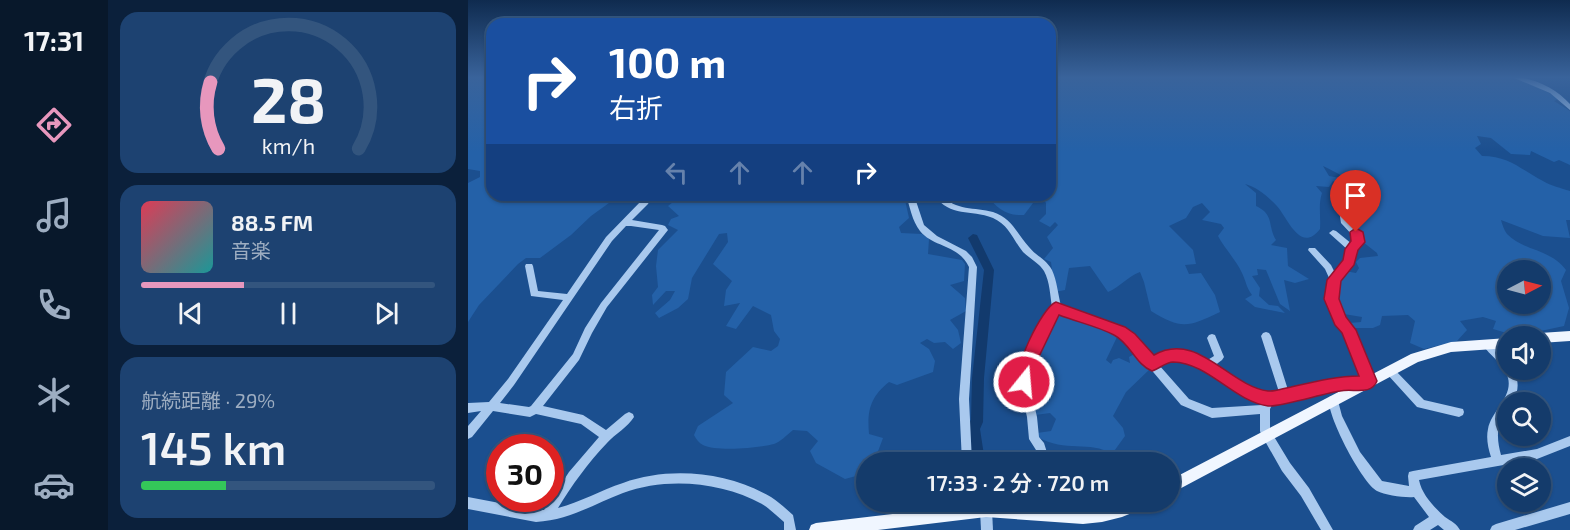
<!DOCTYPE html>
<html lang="ja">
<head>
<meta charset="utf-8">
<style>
  body { margin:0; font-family:"Exo 2","Noto Sans JP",sans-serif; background:#1d4271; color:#f1f3f6; height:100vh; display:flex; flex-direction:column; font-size:22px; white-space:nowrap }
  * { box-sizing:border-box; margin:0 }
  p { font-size:20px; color:#9dadc1 }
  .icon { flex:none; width:33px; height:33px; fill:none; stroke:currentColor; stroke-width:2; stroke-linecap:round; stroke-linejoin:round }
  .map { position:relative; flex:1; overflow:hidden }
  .side { display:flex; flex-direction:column; gap:12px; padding:12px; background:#0b203b; width:360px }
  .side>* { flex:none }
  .guide { position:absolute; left:18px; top:18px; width:570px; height:183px; border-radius:18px; box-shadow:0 2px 4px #0004,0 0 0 2px #33557e; background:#1a4fa0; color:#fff; overflow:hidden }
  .needle { width:39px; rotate:84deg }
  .controls { position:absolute; left:1029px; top:260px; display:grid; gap:12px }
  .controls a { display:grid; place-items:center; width:54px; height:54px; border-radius:50%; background:#143b6b; box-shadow:0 2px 4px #0004,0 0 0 2px #33557e; font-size:30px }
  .speed { position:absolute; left:18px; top:434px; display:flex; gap:12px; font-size:30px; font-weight:700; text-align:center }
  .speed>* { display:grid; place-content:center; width:78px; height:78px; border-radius:50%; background:#143b6b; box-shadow:0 2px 4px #0004,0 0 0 2px #33557e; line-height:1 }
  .speed .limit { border:9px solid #d22; background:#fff; color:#111 }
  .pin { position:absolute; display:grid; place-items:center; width:51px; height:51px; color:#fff; margin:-62px -26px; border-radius:50% 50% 50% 0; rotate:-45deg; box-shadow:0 0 6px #0007 }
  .pin .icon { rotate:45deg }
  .me { position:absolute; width:66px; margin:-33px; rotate:17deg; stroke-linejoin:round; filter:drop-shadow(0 0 4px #0008) }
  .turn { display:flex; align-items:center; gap:21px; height:126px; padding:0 24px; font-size:27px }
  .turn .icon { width:78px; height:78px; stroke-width:2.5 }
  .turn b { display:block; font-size:42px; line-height:51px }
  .lanes { display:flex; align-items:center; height:57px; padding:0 24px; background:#0003; justify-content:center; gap:30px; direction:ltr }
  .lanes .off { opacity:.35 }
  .big { font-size:45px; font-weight:600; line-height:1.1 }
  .side .widget { flex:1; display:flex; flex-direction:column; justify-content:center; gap:9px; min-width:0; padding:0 21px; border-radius:18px; background:#1d4271 }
  .side .dial { align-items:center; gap:0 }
  .dial svg { height:156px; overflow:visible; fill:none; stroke:#33557e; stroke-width:7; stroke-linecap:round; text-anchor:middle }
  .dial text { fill:#f1f3f6; stroke:none }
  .song { display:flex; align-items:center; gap:18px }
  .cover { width:72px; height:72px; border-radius:9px; background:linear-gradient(135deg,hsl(350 70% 55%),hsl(180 70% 35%)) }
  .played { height:6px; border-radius:3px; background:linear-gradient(90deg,#e797bd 35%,#33557e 35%) }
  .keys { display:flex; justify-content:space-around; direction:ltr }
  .charge { height:9px; border-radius:4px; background:linear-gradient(90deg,#34c759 29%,#33557e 0) }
  .trip { position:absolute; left:388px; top:452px; width:324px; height:60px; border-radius:30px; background:#143b6b; box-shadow:0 2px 4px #0004,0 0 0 2px #33557e; font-weight:600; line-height:60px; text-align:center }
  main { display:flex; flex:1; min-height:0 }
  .menu { display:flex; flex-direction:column; width:108px; justify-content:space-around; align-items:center; background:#08182b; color:#9dadc1 }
  .menu .icon { width:42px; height:42px }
  .menu .on { color:#e797bd }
  .menu b { font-size:27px; color:#f1f3f6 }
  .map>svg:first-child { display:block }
</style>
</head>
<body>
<main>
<nav class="menu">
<b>17:31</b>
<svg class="icon on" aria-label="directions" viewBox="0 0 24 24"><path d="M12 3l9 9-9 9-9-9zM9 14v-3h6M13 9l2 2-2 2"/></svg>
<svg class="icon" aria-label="music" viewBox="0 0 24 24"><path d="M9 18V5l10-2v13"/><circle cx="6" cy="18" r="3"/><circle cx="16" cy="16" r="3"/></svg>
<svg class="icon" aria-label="phone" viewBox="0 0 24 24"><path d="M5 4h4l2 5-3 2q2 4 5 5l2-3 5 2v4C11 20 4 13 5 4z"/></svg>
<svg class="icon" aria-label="climate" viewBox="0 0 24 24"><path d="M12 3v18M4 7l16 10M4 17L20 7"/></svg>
<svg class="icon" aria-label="car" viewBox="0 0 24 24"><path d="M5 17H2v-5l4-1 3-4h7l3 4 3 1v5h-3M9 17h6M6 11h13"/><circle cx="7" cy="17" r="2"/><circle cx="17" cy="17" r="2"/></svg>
</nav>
<section class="side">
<div class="widget dial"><svg viewBox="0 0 100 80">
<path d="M14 69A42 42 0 1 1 86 69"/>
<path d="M14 69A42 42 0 0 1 10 35" stroke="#e797bd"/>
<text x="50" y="56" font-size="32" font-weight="700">28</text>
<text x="50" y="72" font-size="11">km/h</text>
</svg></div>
<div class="widget">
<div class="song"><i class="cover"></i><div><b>88.5 FM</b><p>音楽</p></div></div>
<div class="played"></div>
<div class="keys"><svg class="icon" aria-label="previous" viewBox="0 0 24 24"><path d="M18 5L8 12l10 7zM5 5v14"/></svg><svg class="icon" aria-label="pause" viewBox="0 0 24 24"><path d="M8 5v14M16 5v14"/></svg><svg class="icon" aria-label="next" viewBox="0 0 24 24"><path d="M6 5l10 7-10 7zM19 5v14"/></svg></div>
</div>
<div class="widget"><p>航続距離 · 29%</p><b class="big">145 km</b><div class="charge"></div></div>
</section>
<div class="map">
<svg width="1102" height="530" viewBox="0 0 1102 530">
  <rect width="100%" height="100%" fill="#1b4f8f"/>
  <g fill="#2461a8" fill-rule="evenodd">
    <polygon points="0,77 24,77 24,195 152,195 123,216 103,235 72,258 58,258 50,264 11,305 0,322 0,183 12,177 12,171 0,169"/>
    <path d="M582,77H1048L1092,98L1086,101L1102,111V165L1091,160L1086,162L1063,151L1062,155L1043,154L1023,138L1009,136L1013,144L1007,148L1014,156C1042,156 1053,170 1075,181C1083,186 1093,188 1102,191V220H1098L1102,238L1075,236L1033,220C1034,224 1036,230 1039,234C1055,251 1083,249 1098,270L1093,281L1101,308L1096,326L1049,336L1025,329L1028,321L1015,317L992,321L999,330L989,341L956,349L942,343L947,321L940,315L914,316L912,325L905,328H885L881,323L893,322L894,317L876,314L868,297L870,275L877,271L888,273L891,268L888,262L892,258L910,256L909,253L895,242L892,230C888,226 882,225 880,221C875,216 881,192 885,187L892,190L894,195L901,193L904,190L901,184C888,191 883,182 874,176C868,172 861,169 855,166L861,176L872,178L882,188L865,181L861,187L848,186L854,193C850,205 853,216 852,229C832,255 819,216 808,205C799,196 789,187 777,184L788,193V206C807,215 799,225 808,240L803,245L819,248L820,266L841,279L827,283L816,280L822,311L812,304L798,270L789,269L790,275L784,276L792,288L791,296L801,305L810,306L817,313L787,307L777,299L784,295C778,287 778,281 774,273C768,260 757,249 750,236L756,228L753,224L734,220L742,212L734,203L725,207L718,218L701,226L725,250L728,264L717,265L721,274L733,273L747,295L752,312C720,327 714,330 683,311L676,282L672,272C659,277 652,287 640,292L622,266L601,268L597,290L587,292L583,262L576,259L585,248L579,237L590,225L587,222L582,227L571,221L578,214V203L575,199L565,203L556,215C539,216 529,209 519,195H582ZM1040,270H1072V303H1040Z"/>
    <path d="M205,195H431L437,200L441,218L431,227L433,233L454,234L461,239L460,254L494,260L497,264L496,281L482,285L497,298L498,311L482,320L490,330L493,343L485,349L477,342L466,343L459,339L452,343L461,349L467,361L465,372L429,385L421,382C402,397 399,411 401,434L415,438L406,462H399V473L377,479L348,463L342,451L350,441L339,431L325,430C319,435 312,442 306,444C291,448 249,452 235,445C231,443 228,439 226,435L230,426L265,403L256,395L258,372L285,347L303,351L310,346L312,339L306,331L303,315L285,306L268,329L258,326L272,303L256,306L258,290L264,281L245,264L260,242L259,233L251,234L224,278L220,299L210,308L191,318L187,313L202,300L207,291H198L185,305L184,295L190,287L188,266L190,250L210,230L200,225L203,219L211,216L200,206L209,199Z"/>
    <path d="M593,312L635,327L649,337L638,360L643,364L645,360L651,358L662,363L661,357L670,352L683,368L658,392L645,416L655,428L657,436L644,454C622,440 597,453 570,437L569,433L583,431L588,419L582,413L567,415L565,409H569L574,376L565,363L590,313Z"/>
  </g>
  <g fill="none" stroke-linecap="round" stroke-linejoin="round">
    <polygon fill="#123a6d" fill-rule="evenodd" points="505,234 509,235 526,270 516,378 515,422 512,429 517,462 503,462 498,427 503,420 504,378 516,270 500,238"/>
    <g fill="#a9c9ee" fill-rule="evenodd">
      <path d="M1044,77C1065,77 1088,88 1102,104V110L1082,93Z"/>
      <path d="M438,195H446L456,225L469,236L498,251L504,257L509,267L501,399L504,462H494L491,399L501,267C490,244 466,248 452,231C444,221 442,207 438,195Z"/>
      <path d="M466,195H474C487,211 507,207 525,212C544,218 549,234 561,247C568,256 578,259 584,270C589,281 590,294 593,306L655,328L665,335L685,359L701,351L728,356L738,361L746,356L739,338L741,335L744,334L747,335L756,357L754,360L746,366L784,389L801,395L811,392L793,336L795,333L798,332L801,333L803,336L820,390L875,379L896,380L876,332L869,324L859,299L862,280L857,269L840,250L841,248H847L863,265L867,273L878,260L880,250L861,233L865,230L868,231L884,244L887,238L873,223L871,210L872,208H878L881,222L895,237L894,242L888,250L885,263L870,281L867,299L876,319L885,330L906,381L904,384L896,388L875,387L805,403L802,409V430L822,463L841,488L865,530H853L833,496L814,471L793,434L792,431V414L744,418L713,405L659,341L649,334L591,312L584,321L563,367L561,382L569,417L571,437L576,443L582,462H572L568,450L561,439L559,417L551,382L553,367L577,316L584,307C582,296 582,282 576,271C571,263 562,259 555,252C545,240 541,225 525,218C502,209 483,218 466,195ZM702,359L726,364L778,395L795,401L794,405L744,408L721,399L691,365Z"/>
      <path d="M177,199L181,202L180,204L164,220L194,225L197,226L200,230L139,307L124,333L111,360L75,406L115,415L138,430L157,414L161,412L165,414L166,417C160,427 147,434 139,443C120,463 104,485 90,508C113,502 133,490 155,483C202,466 260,472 303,497C311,502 318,509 325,515L328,530H316V522C309,516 302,509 294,504C253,482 199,477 155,493C124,505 101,520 68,522L0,509V497L68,510H76L101,472L131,437L113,424L68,414L62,417L25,411L4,437L0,439V426L13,411L0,413V403L21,402L40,379L95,300L63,296L57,266L58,264H64L65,266L70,291L99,294L138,237L174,200ZM158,226H163L191,230L133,303L117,328L105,354L63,406L61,407L32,403L46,385L144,241Z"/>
      <path d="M1019,340L1022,341L1040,360V369H1046C1051,382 1051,390 1045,402H1040C1040,410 1036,413 1033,420C1028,432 1030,444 1033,455L1069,449L1102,436V446L1069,459L951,480C954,495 966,507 977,517C983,521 989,524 992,530H976L970,525L962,530H945L947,526L961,517L946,497C937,498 917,495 909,491C894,483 857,413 861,397L865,396L869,397L874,416L892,452L914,481L941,486L940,476L941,472L945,471L1023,457C1020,448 1018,438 1020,429C1023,411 1045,397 1040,378C1036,364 1022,356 1014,344L1016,341Z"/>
      <polygon points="922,367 925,368 956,400 995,409 996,412 995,415 991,417 949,407 919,374 917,371 919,368"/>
      <polygon points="568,501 580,501 576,518 572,520 568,518 566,514"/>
      <polygon points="1102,502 1102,514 1047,530 1022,530 1024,526 1028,524"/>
      <polygon points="518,504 522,506 524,510 525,530 513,530 512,510 514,506"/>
    </g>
    <g fill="#f0f6ff" fill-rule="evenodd">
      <polygon points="1102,331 1102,341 1072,343 1072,336 1067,336 1072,333"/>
      <polygon points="1040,338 1040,348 983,352 950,362 702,494 702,480 943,354 983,342"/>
      <polygon points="658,501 683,501 681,506 654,517 634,522 615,524 518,517 410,530 341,530 343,525 348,523 518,503 615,509 634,507"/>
    </g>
  </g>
  <linearGradient id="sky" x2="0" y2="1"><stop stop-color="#0f2b4f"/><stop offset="0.51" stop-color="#39639b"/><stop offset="1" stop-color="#39639b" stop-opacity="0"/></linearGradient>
  <rect width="1102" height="152" fill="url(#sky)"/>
  <path fill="#e11d48" stroke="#92132f" stroke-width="1.5" d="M888,228L895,232L897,242L890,250L886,265L873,281L871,299L878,317L888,330L909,381C903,396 885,388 872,391C857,393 812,407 800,406C765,401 741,363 705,362C698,362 691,369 684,371C668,365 662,343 646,335C629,326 609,322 591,315L566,367L561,387L556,389L550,387C543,372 574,307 588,302L657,327L667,334L686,355C729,330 761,386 800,391C807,392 816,388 823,387C845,382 868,376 891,376L874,333L867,325L856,299L859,280L875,260L877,249L883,241L882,232Z"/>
</svg>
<div class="controls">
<a><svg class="needle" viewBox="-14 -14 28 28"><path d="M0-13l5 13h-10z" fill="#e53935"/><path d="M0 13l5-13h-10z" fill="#9dadc1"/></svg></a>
<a><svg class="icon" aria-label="sound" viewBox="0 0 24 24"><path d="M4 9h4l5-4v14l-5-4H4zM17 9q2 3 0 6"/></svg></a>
<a><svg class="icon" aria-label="search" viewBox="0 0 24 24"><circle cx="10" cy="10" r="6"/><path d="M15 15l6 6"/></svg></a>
<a><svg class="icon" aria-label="layers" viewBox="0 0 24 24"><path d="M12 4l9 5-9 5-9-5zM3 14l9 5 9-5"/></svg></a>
</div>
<div class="speed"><div class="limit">30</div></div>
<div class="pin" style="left:888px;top:232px;background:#d93025"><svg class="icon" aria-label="arrive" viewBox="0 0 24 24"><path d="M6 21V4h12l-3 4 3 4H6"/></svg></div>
<svg class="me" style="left:556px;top:382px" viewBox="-20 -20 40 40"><circle r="17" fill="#e11d48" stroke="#fff" stroke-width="3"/><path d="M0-11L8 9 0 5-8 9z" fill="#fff"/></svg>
<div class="trip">17:33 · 2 分 · 720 m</div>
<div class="guide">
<div class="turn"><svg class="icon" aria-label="right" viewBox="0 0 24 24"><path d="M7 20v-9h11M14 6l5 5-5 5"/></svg><div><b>100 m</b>右折</div></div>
<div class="lanes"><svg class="icon off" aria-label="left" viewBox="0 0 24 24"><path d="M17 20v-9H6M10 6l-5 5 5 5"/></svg><svg class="icon off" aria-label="ahead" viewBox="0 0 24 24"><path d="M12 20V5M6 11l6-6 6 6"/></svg><svg class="icon off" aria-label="ahead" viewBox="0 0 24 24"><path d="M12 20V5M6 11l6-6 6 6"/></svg><svg class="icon" aria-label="right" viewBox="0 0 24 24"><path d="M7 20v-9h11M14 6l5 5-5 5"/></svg></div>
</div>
</div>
</main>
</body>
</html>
